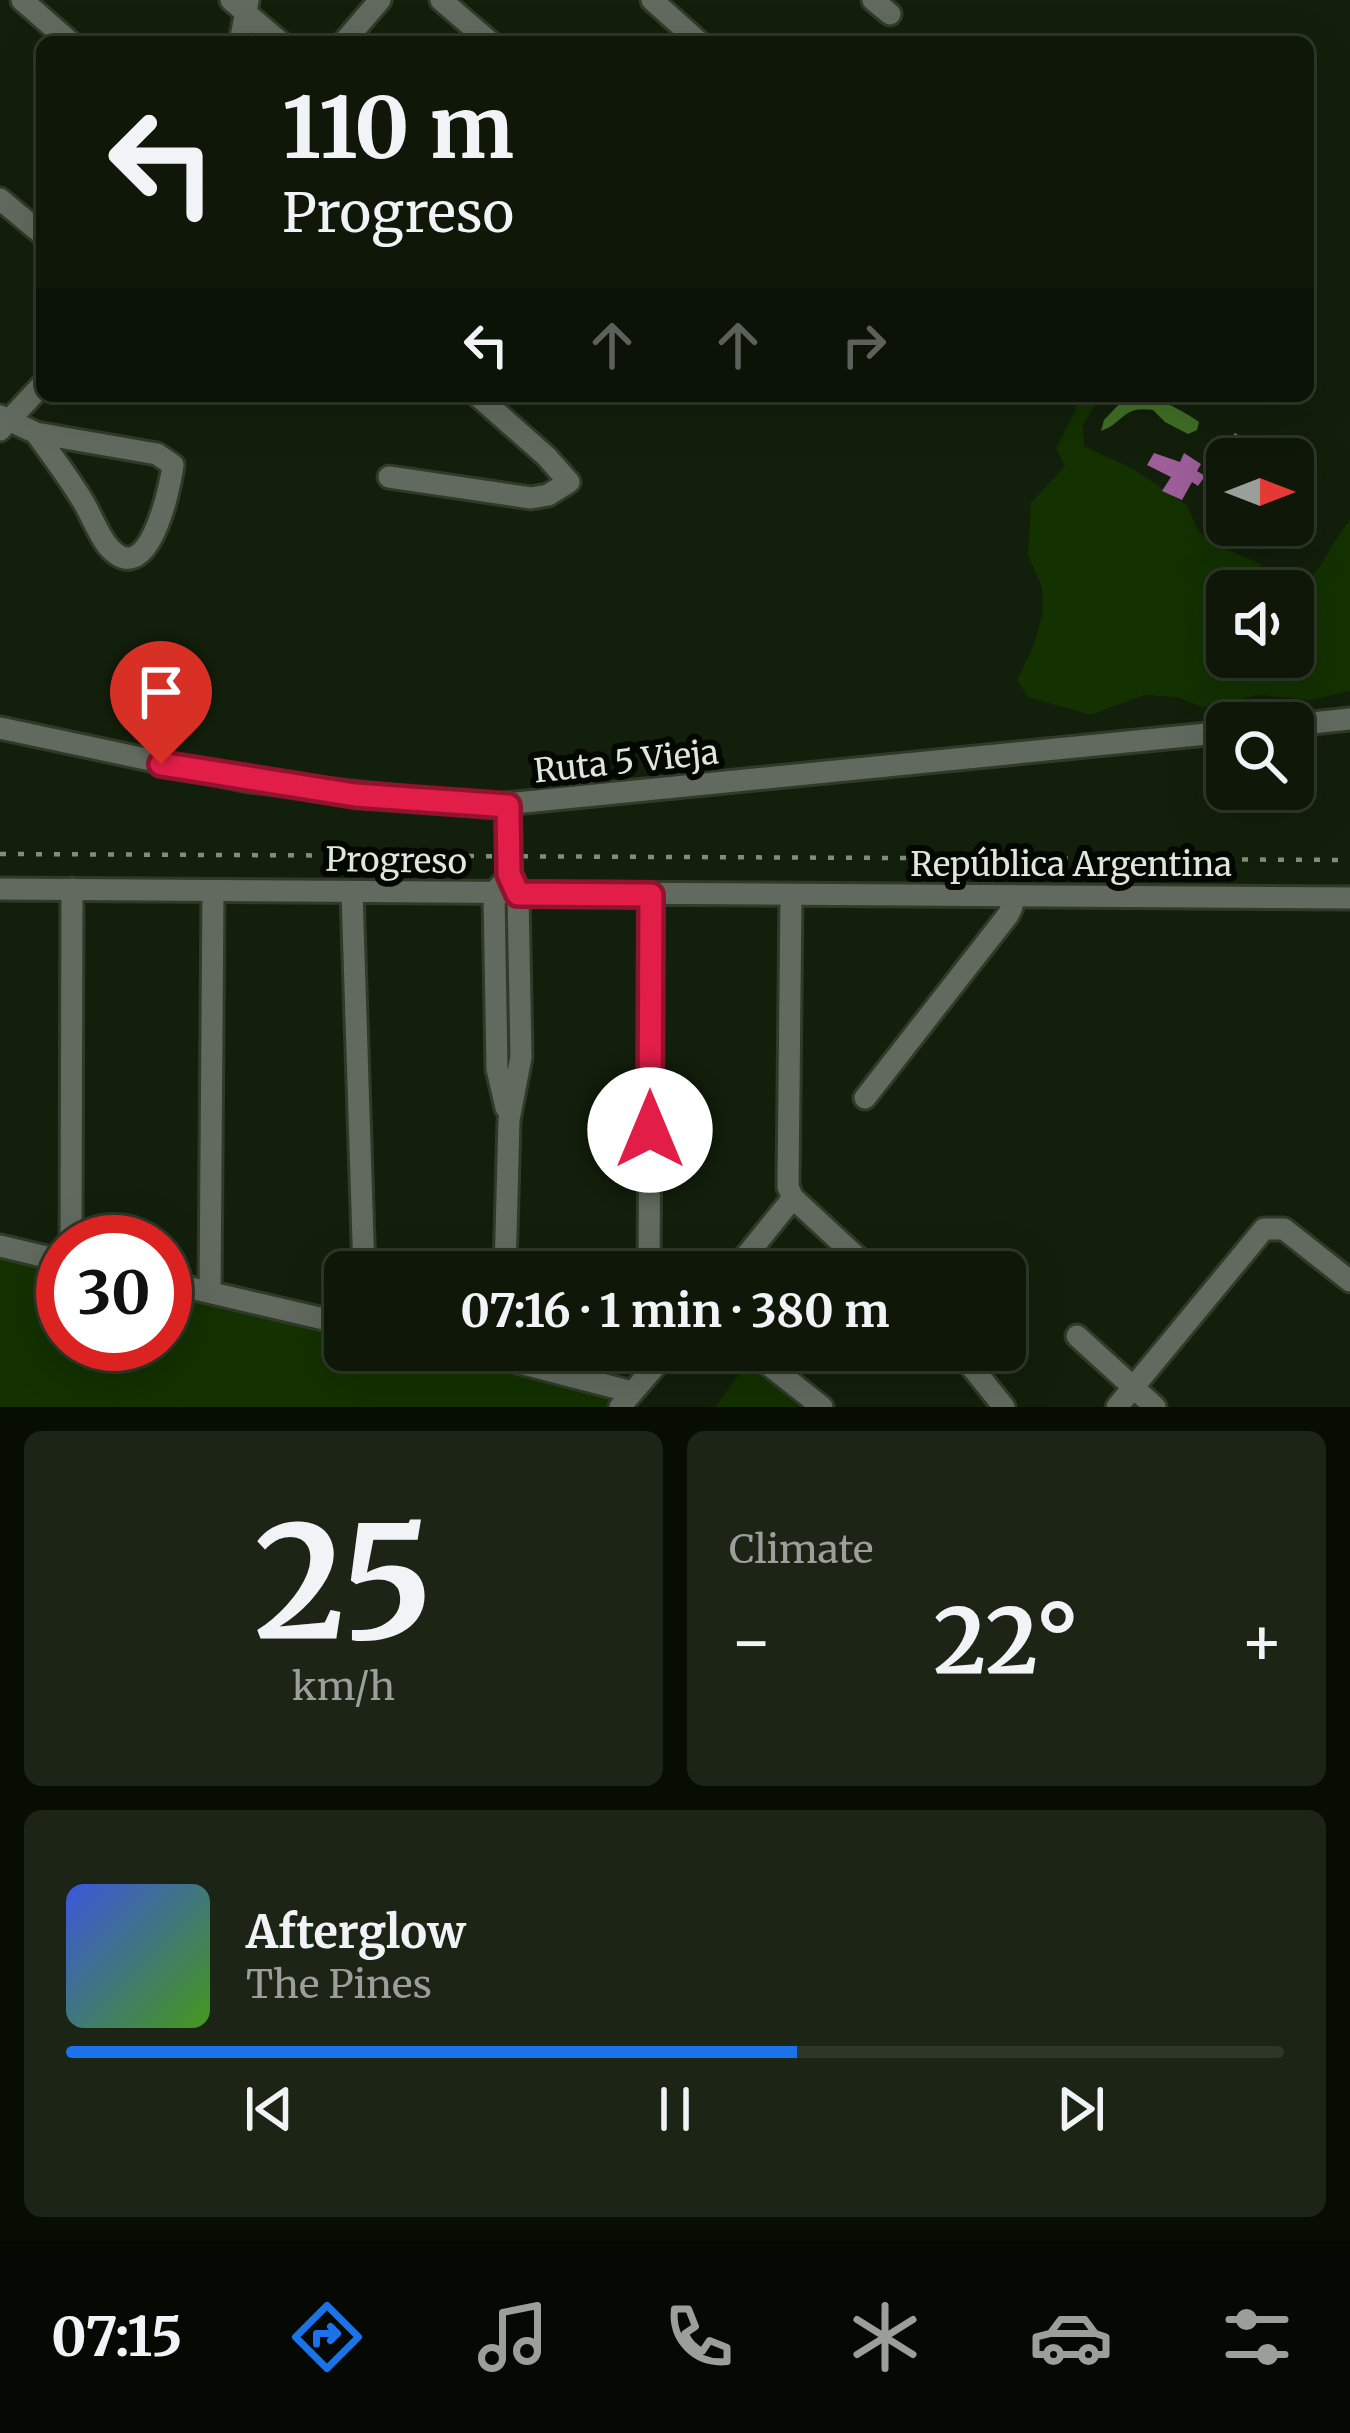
<!DOCTYPE html>
<html lang="en">
<head>
<meta charset="utf-8">
<style>
  body { margin:0; font-family:Merriweather,serif; background:#1c2416; color:#f1f3f6; height:100vh; display:flex; flex-direction:column; font-size:45px; white-space:nowrap }
  * { box-sizing:border-box; margin:0 }
  p { font-size:39px; color:#9b9f9c }
  .icon { flex:none; width:66px; height:66px; fill:none; stroke:currentColor; stroke-width:2; stroke-linecap:round; stroke-linejoin:round }
  .map { position:relative; height:1407px; overflow:hidden }
  .panel { display:flex; flex-direction:column; gap:24px; padding:24px; background:#080d04; flex:1 }
  .panel>* { flex:none }
  .guide { position:absolute; left:36px; top:36px; width:1278px; height:366px; border-radius:18px; box-shadow:0 12px 48px #0002,0 0 0 3px #2e3629; background:#0e1708; color:#f1f3f6; overflow:hidden }
  .needle { width:78px; rotate:90deg }
  .buttons { position:absolute; left:1206px; top:438px; display:grid; gap:24px }
  .buttons a { display:grid; place-items:center; width:108px; height:108px; border-radius:18px; background:#0e1708; box-shadow:0 12px 48px #0002,0 0 0 3px #2e3629; font-size:60px }
  .speed { position:absolute; left:36px; top:1215px; display:flex; gap:24px; font-size:60px; font-weight:700; text-align:center }
  .speed>* { display:grid; place-content:center; width:156px; height:156px; border-radius:50%; background:#0e1708; box-shadow:0 12px 48px #0002,0 0 0 3px #2e3629; line-height:1 }
  .speed .limit { border:18px solid #d22; background:#fff; color:#111 }
  .pin { position:absolute; display:grid; place-items:center; width:102px; height:102px; color:#fff; margin:-123px -51px; border-radius:50% 50% 50% 0; rotate:-45deg; box-shadow:0 0 12px #0007 }
  .pin .icon { rotate:45deg }
  .me { position:absolute; width:132px; margin:-66px; rotate:0deg; stroke-linejoin:round; filter:drop-shadow(0 0 9px #0008) }
  .turn { display:flex; align-items:center; gap:42px; height:252px; padding:0 48px; font-size:54px }
  .turn .icon { width:156px; height:156px; stroke-width:2.5 }
  .turn b { display:block; font-size:84px; line-height:102px }
  .lanes { display:flex; align-items:center; height:114px; padding:0 48px; background:#0003; justify-content:center; gap:60px; direction:ltr }
  .lanes .off { opacity:.35 }
  .big { font-size:90px; font-weight:700; line-height:1.1 }
  .panel .tile { flex:1; display:flex; flex-direction:column; justify-content:center; gap:18px; min-width:0; padding:0 42px; border-radius:18px; background:#1c2416 }
  .panel .dial { align-items:center; gap:0 }
  .dial b { font-size:156px; line-height:1 }
  .song { display:flex; align-items:center; gap:36px }
  .cover { width:144px; height:144px; border-radius:18px; background:linear-gradient(135deg,hsl(230 70% 55%),hsl(100 70% 35%)) }
  .played { height:12px; border-radius:6px; background:linear-gradient(90deg,#1a73e8 60%,#2e3629 60%) }
  .keys { display:flex; justify-content:space-around; direction:ltr }
  .heat { display:flex; justify-content:space-between; align-items:center; font-size:66px; direction:ltr }
  .panel .tiles { flex:1; display:grid; gap:24px; grid-template-columns:1fr 1fr }
  .tile:last-child { grid-column:span 2 }
  .trip { position:absolute; left:324px; top:1251px; width:702px; height:120px; border-radius:18px; background:#0e1708; box-shadow:0 12px 48px #0002,0 0 0 3px #2e3629; font-weight:700; line-height:120px; text-align:center }
  .tabs { display:flex; height:192px; justify-content:space-around; align-items:center; background:#060903; color:#9b9f9c }
  .tabs .icon { width:84px; height:84px }
  .tabs .selected { color:#1a73e8 }
  .tabs b { font-size:54px; color:#f1f3f6 }
  .map>svg:first-child { display:block }
</style>
</head>
<body>
<div class="map">
<svg width="1350" height="1407" viewBox="0 0 1350 1407">
  <rect width="100%" height="100%" fill="#121f0b"/>
  <g fill="#133101" fill-rule="evenodd">
    <path d="M1073,396L1100,398L1083,425L1084,446L1135,470L1187,505L1198,531L1213,544L1257,562L1281,586L1300,589C1323,569 1330,543 1350,520V691L1311,700L1258,695L1203,707L1176,697L1144,695L1091,715L1028,697L1017,680L1035,642L1043,611L1042,587L1028,555L1031,503L1065,466L1056,449L1076,409ZM1227,591H1293V657H1227Z"/>
    <polygon points="0,1256 63,1270 63,1344 165,1344 165,1294 345,1335 345,1350 411,1350 615,1397 607,1407 0,1407"/>
    <polygon points="747,1363 799,1407 715,1407"/>
  </g>
  <path fill="#3f6e25" d="M1127,396C1155,396 1176,406 1199,422L1197,430L1188,434L1165,422L1153,410C1121,406 1126,422 1101,431L1104,420Z"/>
  <g fill="#9e5e9a">
    <polygon points="1235,433 1272,459 1231,459 1222,452"/>
    <polygon points="1154,453 1180,462 1184,453 1201,464 1197,471 1205,476 1198,486 1192,482 1182,500 1162,491 1171,477 1147,465"/>
  </g>
  <g fill="none" stroke-linecap="round" stroke-linejoin="round">
    <g stroke="#2f3b28" stroke-width="27">
      <g id="minor">
        <polyline points="22,0 70,42"/>
        <polyline points="231,0 280,42"/>
        <polyline points="441,0 490,42"/>
        <polyline points="652,0 699,42"/>
        <polyline points="873,0 890,14"/>
        <polyline points="240,42 248,1"/>
        <polyline points="344,42 380,0"/>
        <polyline points="0,199 42,234"/>
        <path d="M0,416L36,433L157,454L173,465C170,488 148,595 107,545C98,533 92,517 84,503C70,479 52,456 36,433"/>
        <polyline points="0,430 42,385"/>
        <polyline points="389,477 531,498 548,495 569,482 546,456 478,396"/>
        <polyline points="1293,725 1350,719"/>
        <polyline points="0,728 249,781 485,806 1227,732"/>
        <polyline points="501,885 494,893 497,1069 506,1108"/>
        <polyline points="0,889 1350,898"/>
        <polyline points="352,892 364,1272"/>
        <polyline points="791,896 788,1187 793,1198 873,1272"/>
        <polyline points="865,1098 1008,915 1012,907 1010,897"/>
        <polyline points="71,1242 72,889"/>
        <polyline points="0,1246 63,1261"/>
        <polyline points="505,1272 509,1120 521,1057 518,894 509,875 509,806"/>
        <polyline points="649,1272 651,895"/>
        <polyline points="733,1272 793,1198"/>
        <polyline points="165,1282 345,1324"/>
        <polyline points="210,1291 213,891"/>
        <polyline points="1077,1336 1155,1407"/>
        <path d="M459,1350C481,1355 501,1351 520,1363L632,1392"/>
        <polyline points="750,1350 822,1407"/>
        <polyline points="958,1350 1004,1407"/>
        <polyline points="620,1407 669,1350"/>
        <polyline points="1117,1407 1264,1229 1284,1229 1350,1281"/>
      </g>
    </g>
    <use href="#minor" stroke="#626a5f" stroke-width="21"/>
    <polyline stroke="#828c7c" stroke-width="4.5" stroke-dasharray="6 12" stroke-linecap="butt" points="0,854 1350,860"/>
  </g>
  <g fill="none" stroke-linecap="round" stroke-linejoin="round">
    <g stroke="#92132f" stroke-width="30">
      <polyline id="route" points="161,764 355,795 508,806 509,874 518,894 651,895 650,1130"/>
    </g>
    <use href="#route" stroke="#e11d48" stroke-width="21"/>
  </g>
  <g text-anchor="middle" stroke-width="12" stroke-linejoin="round" paint-order="stroke">
    <g font-size="33" fill="#dee7da" stroke="#030702">
      <text transform="translate(626 761) rotate(-6)" y="12">Ruta 5 Vieja</text>
      <text transform="translate(396 860) rotate(1)" y="12">Progreso</text>
      <text x="1071" y="876">República Argentina</text>
    </g>
  </g>
</svg>
<div class="buttons">
<a><svg class="needle" viewBox="-14 -14 28 28"><path d="M0-13l5 13h-10z" fill="#e53935"/><path d="M0 13l5-13h-10z" fill="#9b9f9c"/></svg></a>
<a><svg class="icon" aria-label="sound" viewBox="0 0 24 24"><path d="M4 9h4l5-4v14l-5-4H4zM17 9q2 3 0 6"/></svg></a>
<a><svg class="icon" aria-label="search" viewBox="0 0 24 24"><circle cx="10" cy="10" r="6"/><path d="M15 15l6 6"/></svg></a>
</div>
<div class="speed"><div class="limit">30</div></div>
<div class="pin" style="left:161px;top:764px;background:#d93025"><svg class="icon" aria-label="arrive" viewBox="0 0 24 24"><path d="M6 21V4h12l-3 4 3 4H6"/></svg></div>
<svg class="me" style="left:650px;top:1130px" viewBox="-20 -20 40 40"><circle r="19" fill="#fff"/><path d="M0-13L10 11 0 6-10 11z" fill="#e11d48"/></svg>
<div class="trip">07:16 · 1 min · 380 m</div>
<div class="guide">
<div class="turn"><svg class="icon" aria-label="left" viewBox="0 0 24 24"><path d="M17 20v-9H6M10 6l-5 5 5 5"/></svg><div><b>110 m</b>Progreso</div></div>
<div class="lanes"><svg class="icon" aria-label="left" viewBox="0 0 24 24"><path d="M17 20v-9H6M10 6l-5 5 5 5"/></svg><svg class="icon off" aria-label="ahead" viewBox="0 0 24 24"><path d="M12 20V5M6 11l6-6 6 6"/></svg><svg class="icon off" aria-label="ahead" viewBox="0 0 24 24"><path d="M12 20V5M6 11l6-6 6 6"/></svg><svg class="icon off" aria-label="right" viewBox="0 0 24 24"><path d="M7 20v-9h11M14 6l5 5-5 5"/></svg></div>
</div>
</div>
<section class="panel">
<div class="tiles">
<div class="tile dial"><b>25</b><p>km/h</p></div>
<div class="tile"><p>Climate</p>
<div class="heat"><a>−</a><b class="big">22°</b><a>+</a></div>
</div>
<div class="tile">
<div class="song"><i class="cover"></i><div><b>Afterglow</b><p>The Pines</p></div></div>
<div class="played"></div>
<div class="keys"><svg class="icon" aria-label="previous" viewBox="0 0 24 24"><path d="M18 5L8 12l10 7zM5 5v14"/></svg><svg class="icon" aria-label="pause" viewBox="0 0 24 24"><path d="M8 5v14M16 5v14"/></svg><svg class="icon" aria-label="next" viewBox="0 0 24 24"><path d="M6 5l10 7-10 7zM19 5v14"/></svg></div>
</div>
</div>
</section>
<nav class="tabs">
<b>07:15</b>
<svg class="icon selected" aria-label="directions" viewBox="0 0 24 24"><path d="M12 3l9 9-9 9-9-9zM9 14v-3h6M13 9l2 2-2 2"/></svg>
<svg class="icon" aria-label="music" viewBox="0 0 24 24"><path d="M9 18V5l10-2v13"/><circle cx="6" cy="18" r="3"/><circle cx="16" cy="16" r="3"/></svg>
<svg class="icon" aria-label="phone" viewBox="0 0 24 24"><path d="M5 4h4l2 5-3 2q2 4 5 5l2-3 5 2v4C11 20 4 13 5 4z"/></svg>
<svg class="icon" aria-label="climate" viewBox="0 0 24 24"><path d="M12 3v18M4 7l16 10M4 17L20 7"/></svg>
<svg class="icon" aria-label="car" viewBox="0 0 24 24"><path d="M5 17H2v-5l4-1 3-4h7l3 4 3 1v5h-3M9 17h6M6 11h13"/><circle cx="7" cy="17" r="2"/><circle cx="17" cy="17" r="2"/></svg>
<svg class="icon" aria-label="filters" viewBox="0 0 24 24"><path d="M4 7h16M4 17h16"/><circle cx="9" cy="7" r="2"/><circle cx="15" cy="17" r="2"/></svg>
</nav>
</body>
</html>
